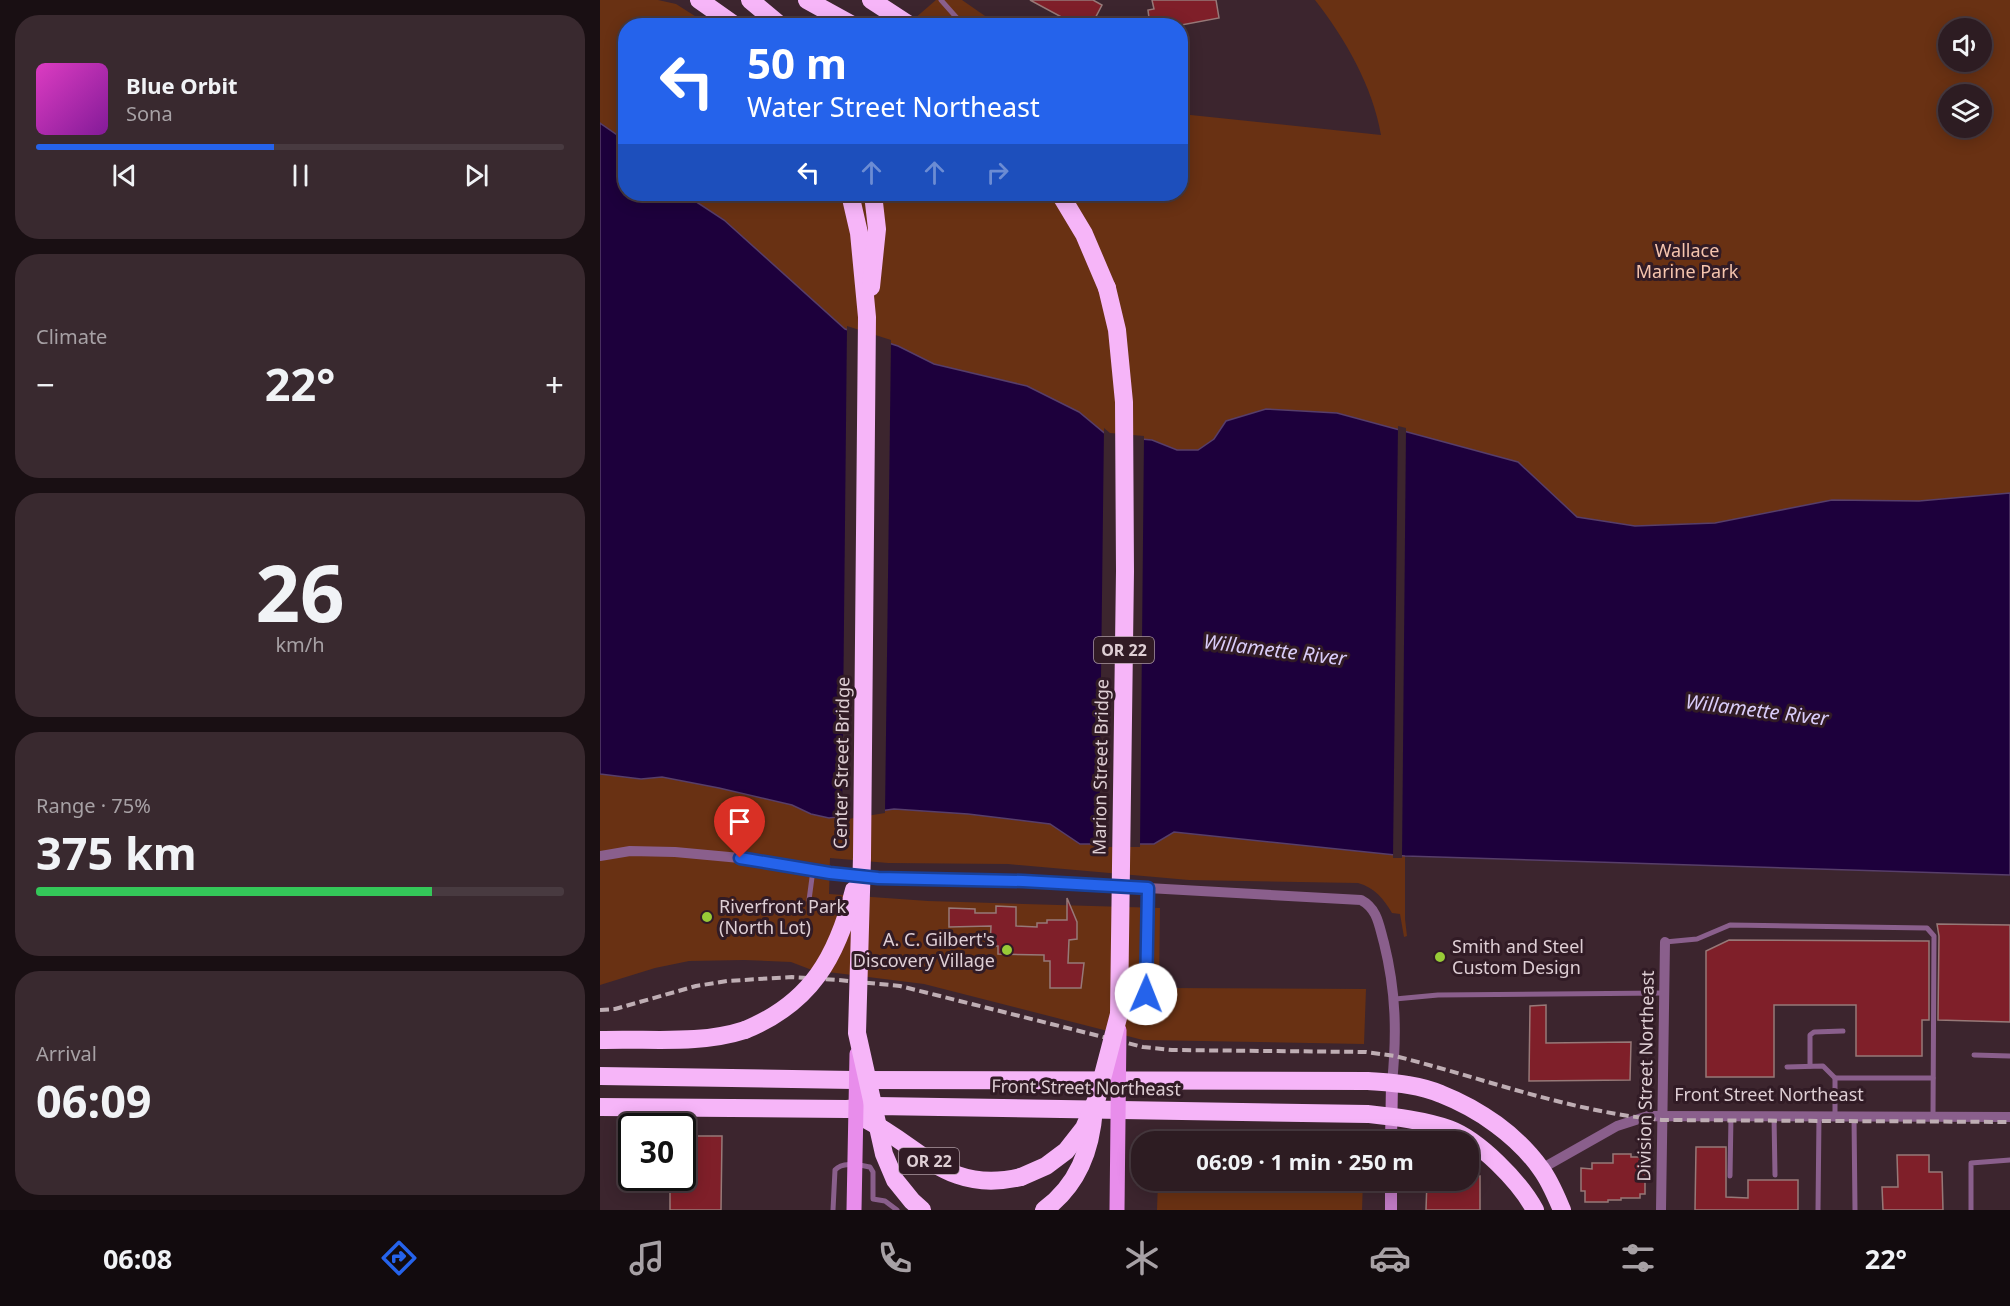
<!DOCTYPE html>
<html lang="en">
<head>
<meta charset="utf-8">
<style>
  body { margin:0; font-family:"Noto Sans",sans-serif; background:#39292f; color:#f1f3f6; height:100vh; display:flex; flex-direction:column; font-size:22px; white-space:nowrap }
  * { box-sizing:border-box; margin:0 }
  p { font-size:20px; color:#a7a1a5 }
  .icon { flex:none; width:33px; height:33px; fill:none; stroke:currentColor; stroke-width:2; stroke-linecap:round; stroke-linejoin:round }
  .map { position:relative; flex:1; overflow:hidden }
  .drawer { display:flex; flex-direction:column; gap:15px; padding:15px; background:#190f13; width:600px }
  .drawer>* { flex:none }
  .hud { position:absolute; left:18px; top:18px; width:570px; height:183px; border-radius:24px; box-shadow:0 3px 15px #0003,0 0 0 2px #483a40; background:#2563eb; color:#fff; overflow:hidden }
  .buttons { position:absolute; left:1338px; top:18px; display:grid; gap:12px }
  .buttons a { display:grid; place-items:center; width:54px; height:54px; border-radius:50%; background:#2d1c22; box-shadow:0 3px 15px #0003,0 0 0 2px #483a40; font-size:30px }
  .speed { position:absolute; left:18px; top:1113px; display:flex; gap:12px; font-size:30px; font-weight:700; text-align:center }
  .speed>* { display:grid; place-content:center; width:78px; height:78px; border-radius:50%; background:#2d1c22; box-shadow:0 3px 15px #0003,0 0 0 2px #483a40; line-height:1 }
  .speed .limit { border:3px solid #111; border-radius:9px; background:#fff; color:#111 }
  .pin { position:absolute; display:grid; place-items:center; width:51px; height:51px; color:#fff; margin:-62px -26px; border-radius:50% 50% 50% 0; rotate:-45deg; box-shadow:0 0 6px #0007 }
  .pin .icon { rotate:45deg }
  .me { position:absolute; width:66px; margin:-33px; rotate:1deg; stroke-linejoin:round; filter:drop-shadow(0 0 4px #0008) }
  .turn { display:flex; align-items:center; gap:21px; height:126px; padding:0 30px; font-size:27px }
  .turn .icon { width:78px; height:78px; stroke-width:2.5 }
  .turn b { display:block; font-size:42px; line-height:51px }
  .lanes { display:flex; align-items:center; height:57px; padding:0 30px; background:#0003; justify-content:center; gap:30px; direction:ltr }
  .lanes .off { opacity:.35 }
  .big { font-size:45px; font-weight:700; line-height:1.1 }
  .drawer .tile { flex:1; display:flex; flex-direction:column; justify-content:center; gap:9px; min-width:0; padding:0 21px; border-radius:24px; background:#39292f }
  .drawer .dial { align-items:center; gap:0 }
  .dial b { font-size:78px; line-height:1 }
  .song { display:flex; align-items:center; gap:18px }
  .cover { width:72px; height:72px; border-radius:9px; background:linear-gradient(135deg,hsl(310 70% 55%),hsl(290 70% 35%)) }
  .played { height:6px; border-radius:3px; background:linear-gradient(90deg,#2563eb 45%,#483a40 45%) }
  .keys { display:flex; justify-content:space-around; direction:ltr }
  .heat { display:flex; justify-content:space-between; align-items:center; font-size:33px; direction:ltr }
  .charge { height:9px; border-radius:4px; background:linear-gradient(90deg,#34c759 75%,#483a40 0) }
  .trip { position:absolute; left:531px; top:1131px; width:348px; height:60px; border-radius:24px; background:#2d1c22; box-shadow:0 3px 15px #0003,0 0 0 2px #483a40; font-weight:700; line-height:60px; text-align:center }
  .dock { display:flex; height:96px; justify-content:space-around; align-items:center; background:#120b0e; color:#a7a1a5 }
  .dock .icon { width:42px; height:42px }
  .dock .current { color:#2563eb }
  .dock b { font-size:27px; color:#f1f3f6 }
  main { display:flex; flex:1; min-height:0 }
  .map>svg:first-child { display:block }
</style>
</head>
<body>
<main>
<section class="drawer">
<div class="tile">
<div class="song"><i class="cover"></i><div><b>Blue Orbit</b><p>Sona</p></div></div>
<div class="played"></div>
<div class="keys"><svg class="icon" aria-label="previous" viewBox="0 0 24 24"><path d="M18 5L8 12l10 7zM5 5v14"/></svg><svg class="icon" aria-label="pause" viewBox="0 0 24 24"><path d="M8 5v14M16 5v14"/></svg><svg class="icon" aria-label="next" viewBox="0 0 24 24"><path d="M6 5l10 7-10 7zM19 5v14"/></svg></div>
</div>
<div class="tile"><p>Climate</p>
<div class="heat"><a>−</a><b class="big">22°</b><a>+</a></div>
</div>
<div class="tile dial"><b>26</b><p>km/h</p></div>
<div class="tile"><p>Range · 75%</p><b class="big">375 km</b><div class="charge"></div></div>
<div class="tile"><p>Arrival</p><b class="big">06:09</b></div>
</section>
<div class="map">
<svg width="1410" height="1210" viewBox="0 0 1410 1210">
  <rect width="100%" height="100%" fill="#3c252e"/>
  <g fill="#693113" fill-rule="evenodd">
    <polygon points="0,0 58,0 76,4 109,25 26,26 25,167 25,149 4,125 0,123"/>
    <polygon points="336,0 362,0 398,25 306,26"/>
    <path d="M715,0H1410V493L1319,501L1232,500L1115,523L1035,526L977,517L918,462L737,413L666,409L626,421L614,439L598,450H577L552,440L508,436L427,386L334,364L298,346L245,329L124,220L60,194H580L581,114L781,135C773,87 745,38 715,0ZM1348,28H1382V62H1348ZM1348,94H1382V128H1348Z"/>
    <path d="M0,774L41,779L62,777L119,788L192,805L211,814L229,818L294,809L368,814L450,824L480,844H553L574,832L805,856V919L807,936L804,937L800,914L792,913C783,898 775,888 758,883L589,880L408,864L288,863L230,858L229,894L328,901L560,908L559,988L766,989L764,1044L543,1040L324,984L212,970L191,962L144,960L89,961L55,968L0,985Z"/>
    <polygon points="558,1181 763,1181 762,1210 557,1210"/>
  </g>
  <polygon fill="#1d003c" stroke="#573e6a" stroke-width="1.5" points="0,123 20,137 25,149 26,194 60,194 76,200 78,196 92,199 124,220 245,329 298,346 334,364 427,386 479,412 508,436 552,440 577,450 598,450 614,439 626,421 666,409 737,413 918,462 977,517 1035,526 1115,523 1232,500 1319,501 1410,493 1410,875 805,856 574,832 554,844 480,844 450,824 368,814 294,809 229,818 211,814 192,805 119,788 62,777 41,779 0,774"/>
  <g fill="#3c252e">
    <polygon points="247,326 291,340 285,813 242,820"/>
    <polygon points="798,426 806,428 802,858 793,858"/>
    <polygon points="504,428 510,433 544,436 540,847 499,847"/>
  </g>
  <g fill="#7f1f29" stroke="#977978" stroke-width="1.5">
    <polygon points="430,0 493,0 502,5 491,26 478,26"/>
    <polygon points="552,0 616,0 619,18 576,26 550,26 548,10 554,9"/>
    <polygon points="467,898 477,922 477,939 469,940 468,963 484,963 481,988 450,988 450,961 444,961 444,955 398,954 398,946 390,946 391,926 349,927 349,908 375,909 375,913 396,913 396,906 416,907 416,926 437,927 437,923 447,923 447,920 467,920"/>
    <polygon points="1337,924 1410,925 1410,1022 1338,1020 1339,936"/>
    <polygon points="1129,940 1329,941 1329,1020 1322,1020 1322,1056 1256,1056 1256,1005 1174,1005 1174,1077 1106,1077 1106,951"/>
    <polygon points="946,1005 946,1043 1031,1042 1030,1080 929,1081 930,1006"/>
    <polygon points="18,1135 32,1135 32,1178 22,1178 18,1174"/>
    <polygon points="82,1136 122,1136 121,1210 70,1210 70,1178 82,1178"/>
    <polygon points="1096,1147 1126,1147 1126,1197 1148,1198 1148,1180 1198,1180 1198,1210 1095,1210"/>
    <polygon points="1013,1154 1031,1154 1031,1157 1043,1157 1043,1171 1045,1171 1045,1194 1040,1194 1040,1198 1021,1198 1021,1200 1008,1200 1008,1202 985,1202 985,1191 981,1191 981,1168 992,1169 992,1163 1013,1163"/>
    <polygon points="1297,1155 1329,1155 1329,1172 1342,1172 1343,1210 1283,1210 1282,1187 1298,1187"/>
    <polygon points="868,1176 880,1176 880,1210 826,1210 827,1180 868,1180"/>
  </g>
  <g fill="none" stroke-linecap="round" stroke-linejoin="round">
    <g stroke="#8a5f8c" stroke-width="5">
      <polyline points="341,0 364,26"/>
      <polyline points="209,900 213,870"/>
      <polyline points="1065,942 1097,939 1130,925 1327,928 1334,936 1333,1117"/>
      <polyline points="795,999 838,995 1064,993"/>
      <polyline points="1374,1055 1410,1056"/>
      <polyline points="1210,1066 1210,1035 1214,1032 1243,1031"/>
      <polyline points="1187,1067 1223,1066 1235,1078"/>
      <polyline points="1174,1116 1175,1175"/>
      <polyline points="1235,1116 1235,1078 1333,1078"/>
      <polyline points="1254,1116 1255,1210"/>
      <polyline points="1130,1176 1131,1116"/>
      <path d="M233,1210L235,1170C243,1161 258,1165 270,1167L273,1172V1199L285,1201L297,1210"/>
      <polyline points="1218,1210 1219,1116"/>
      <polyline points="1371,1210 1371,1163 1410,1160"/>
    </g>
    <g stroke="#8a5f8c" stroke-width="10">
      <path d="M0,856L30,851L75,852L140,858L230,873L278,878L423,881L761,900C778,909 779,926 784,943C796,991 797,1034 792,1083"/>
      <polyline points="543,1008 546,1001 548,888"/>
      <polyline points="941,1169 1017,1126 1048,1116 1410,1117"/>
      <polyline points="1061,1210 1065,942"/>
    </g>
    <g stroke="#bf79c2" stroke-width="12">
      <polyline points="791,1142 792,1083"/>
      <polyline points="791,1210 791,1180"/>
    </g>
    <g stroke="#f6b5f8" stroke-width="18">
      <polyline points="99,0 136,26"/>
      <polyline points="150,0 181,26"/>
      <polyline points="207,0 254,26"/>
      <polyline points="271,0 311,26"/>
      <polyline points="250,194 259,233 267,317 262,857"/>
      <polyline points="460,194 484,234 507,288"/>
      <polyline points="271,287 277,229 273,194"/>
      <path d="M0,1040C48,1038 99,1045 145,1030"/>
      <path d="M0,1076L253,1080L768,1081C793,1083 818,1084 841,1094C879,1109 917,1135 941,1169C950,1181 956,1196 962,1210"/>
      <path d="M0,1107L247,1109L277,1106L768,1114C795,1117 823,1120 849,1129C879,1140 920,1182 935,1210"/>
      <path d="M267,1120C324,1150 349,1194 421,1177"/>
      <path d="M444,1210C478,1185 491,1150 494,1109"/>
    </g>
    <path stroke="#bfaeb4" stroke-width="4" stroke-dasharray="9 4.5" stroke-linecap="butt" d="M0,1010L15,1009L96,986L127,981L192,977L239,980L300,986L543,1047L572,1050L766,1052L795,1056C883,1078 971,1112 1062,1120L1410,1122"/>
    <g stroke="#e88deb" stroke-width="15">
      <polyline points="254,1210 257,1054"/>
      <polyline points="517,1210 519,1030"/>
    </g>
    <g stroke="#f6b5f8" stroke-width="18">
      <polyline points="262,857 257,1033 284,1154 295,1180 312,1201 322,1210"/>
      <path d="M145,1030C211,1003 237,957 254,890"/>
      <polyline points="421,1177 446,1166 466,1151 484,1128 497,1098 519,1014 525,571 524,402 517,330 507,288"/>
    </g>
  </g>
  <g fill="none" stroke-linecap="round" stroke-linejoin="round">
    <g stroke="#184099" stroke-width="15">
      <polyline id="route" points="140,858 230,873 278,878 423,881 548,888 546,994"/>
    </g>
    <use href="#route" stroke="#2563eb" stroke-width="10"/>
  </g>
  <g fill="#98cb37" stroke="#311b25" stroke-width="2">
    <circle cx="107" cy="917" r="6"/>
    <circle cx="407" cy="950" r="6"/>
    <circle cx="840" cy="957" r="6"/>
  </g>
  <g text-anchor="middle" stroke-width="6" stroke-linejoin="round" paint-order="stroke">
    <g fill="#311b25" stroke="#aa98a0" stroke-width="1.5">
      <rect x="494" y="637" width="60" height="26" rx="4.5"/>
      <rect x="299" y="1148" width="60" height="26" rx="4.5"/>
    </g>
    <g font-size="16" font-weight="bold" fill="#deced4">
      <text x="524" y="656">OR 22</text>
      <text x="329" y="1167">OR 22</text>
    </g>
    <g font-size="18" fill="#f5c4ae" stroke="#311b25">
      <text x="1087" y="257">Wallace<tspan x="1087" dy="21">Marine Park</tspan></text>
    </g>
    <g font-size="18" fill="#deced4" stroke="#311b25">
      <text transform="translate(242 763) rotate(-89)" y="6">Center Street Bridge</text>
      <text transform="translate(501 767) rotate(-89)" y="6">Marion Street Bridge</text>
      <text transform="translate(1046 1076) rotate(-89)" y="6">Division Street Northeast</text>
      <text transform="translate(486 1088) rotate(1)" y="6">Front Street Northeast</text>
      <text x="1169" y="1101">Front Street Northeast</text>
    </g>
    <g font-size="18" fill="#deced4" stroke="#311b25" text-anchor="start">
      <text x="119" y="913">Riverfront Park<tspan x="119" dy="21">(North Lot)</tspan></text>
      <text x="395" y="946" text-anchor="end">A. C. Gilbert's<tspan x="395" dy="21">Discovery Village</tspan></text>
      <text x="852" y="953">Smith and Steel<tspan x="852" dy="21">Custom Design</tspan></text>
    </g>
    <g font-size="20" font-style="italic" fill="#d9ccf9" stroke="#311b25">
      <text transform="translate(675 650) rotate(7)" y="7">Willamette River</text>
      <text transform="translate(1157 710) rotate(7)" y="7">Willamette River</text>
    </g>
  </g>
</svg>
<div class="buttons">
<a><svg class="icon" aria-label="sound" viewBox="0 0 24 24"><path d="M4 9h4l5-4v14l-5-4H4zM17 9q2 3 0 6"/></svg></a>
<a><svg class="icon" aria-label="layers" viewBox="0 0 24 24"><path d="M12 4l9 5-9 5-9-5zM3 14l9 5 9-5"/></svg></a>
</div>
<div class="speed"><div class="limit">30</div></div>
<div class="pin" style="left:140px;top:858px;background:#d93025"><svg class="icon" aria-label="arrive" viewBox="0 0 24 24"><path d="M6 21V4h12l-3 4 3 4H6"/></svg></div>
<svg class="me" style="left:546px;top:994px" viewBox="-20 -20 40 40"><circle r="19" fill="#fff"/><path d="M0-13L10 11 0 6-10 11z" fill="#2563eb"/></svg>
<div class="trip">06:09 · 1 min · 250 m</div>
<div class="hud">
<div class="turn"><svg class="icon" aria-label="left" viewBox="0 0 24 24"><path d="M17 20v-9H6M10 6l-5 5 5 5"/></svg><div><b>50 m</b>Water Street Northeast</div></div>
<div class="lanes"><svg class="icon" aria-label="left" viewBox="0 0 24 24"><path d="M17 20v-9H6M10 6l-5 5 5 5"/></svg><svg class="icon off" aria-label="ahead" viewBox="0 0 24 24"><path d="M12 20V5M6 11l6-6 6 6"/></svg><svg class="icon off" aria-label="ahead" viewBox="0 0 24 24"><path d="M12 20V5M6 11l6-6 6 6"/></svg><svg class="icon off" aria-label="right" viewBox="0 0 24 24"><path d="M7 20v-9h11M14 6l5 5-5 5"/></svg></div>
</div>
</div>
</main>
<nav class="dock">
<b>06:08</b>
<svg class="icon current" aria-label="directions" viewBox="0 0 24 24"><path d="M12 3l9 9-9 9-9-9zM9 14v-3h6M13 9l2 2-2 2"/></svg>
<svg class="icon" aria-label="music" viewBox="0 0 24 24"><path d="M9 18V5l10-2v13"/><circle cx="6" cy="18" r="3"/><circle cx="16" cy="16" r="3"/></svg>
<svg class="icon" aria-label="phone" viewBox="0 0 24 24"><path d="M5 4h4l2 5-3 2q2 4 5 5l2-3 5 2v4C11 20 4 13 5 4z"/></svg>
<svg class="icon" aria-label="climate" viewBox="0 0 24 24"><path d="M12 3v18M4 7l16 10M4 17L20 7"/></svg>
<svg class="icon" aria-label="car" viewBox="0 0 24 24"><path d="M5 17H2v-5l4-1 3-4h7l3 4 3 1v5h-3M9 17h6M6 11h13"/><circle cx="7" cy="17" r="2"/><circle cx="17" cy="17" r="2"/></svg>
<svg class="icon" aria-label="filters" viewBox="0 0 24 24"><path d="M4 7h16M4 17h16"/><circle cx="9" cy="7" r="2"/><circle cx="15" cy="17" r="2"/></svg>
<b>22°</b>
</nav>
</body>
</html>
